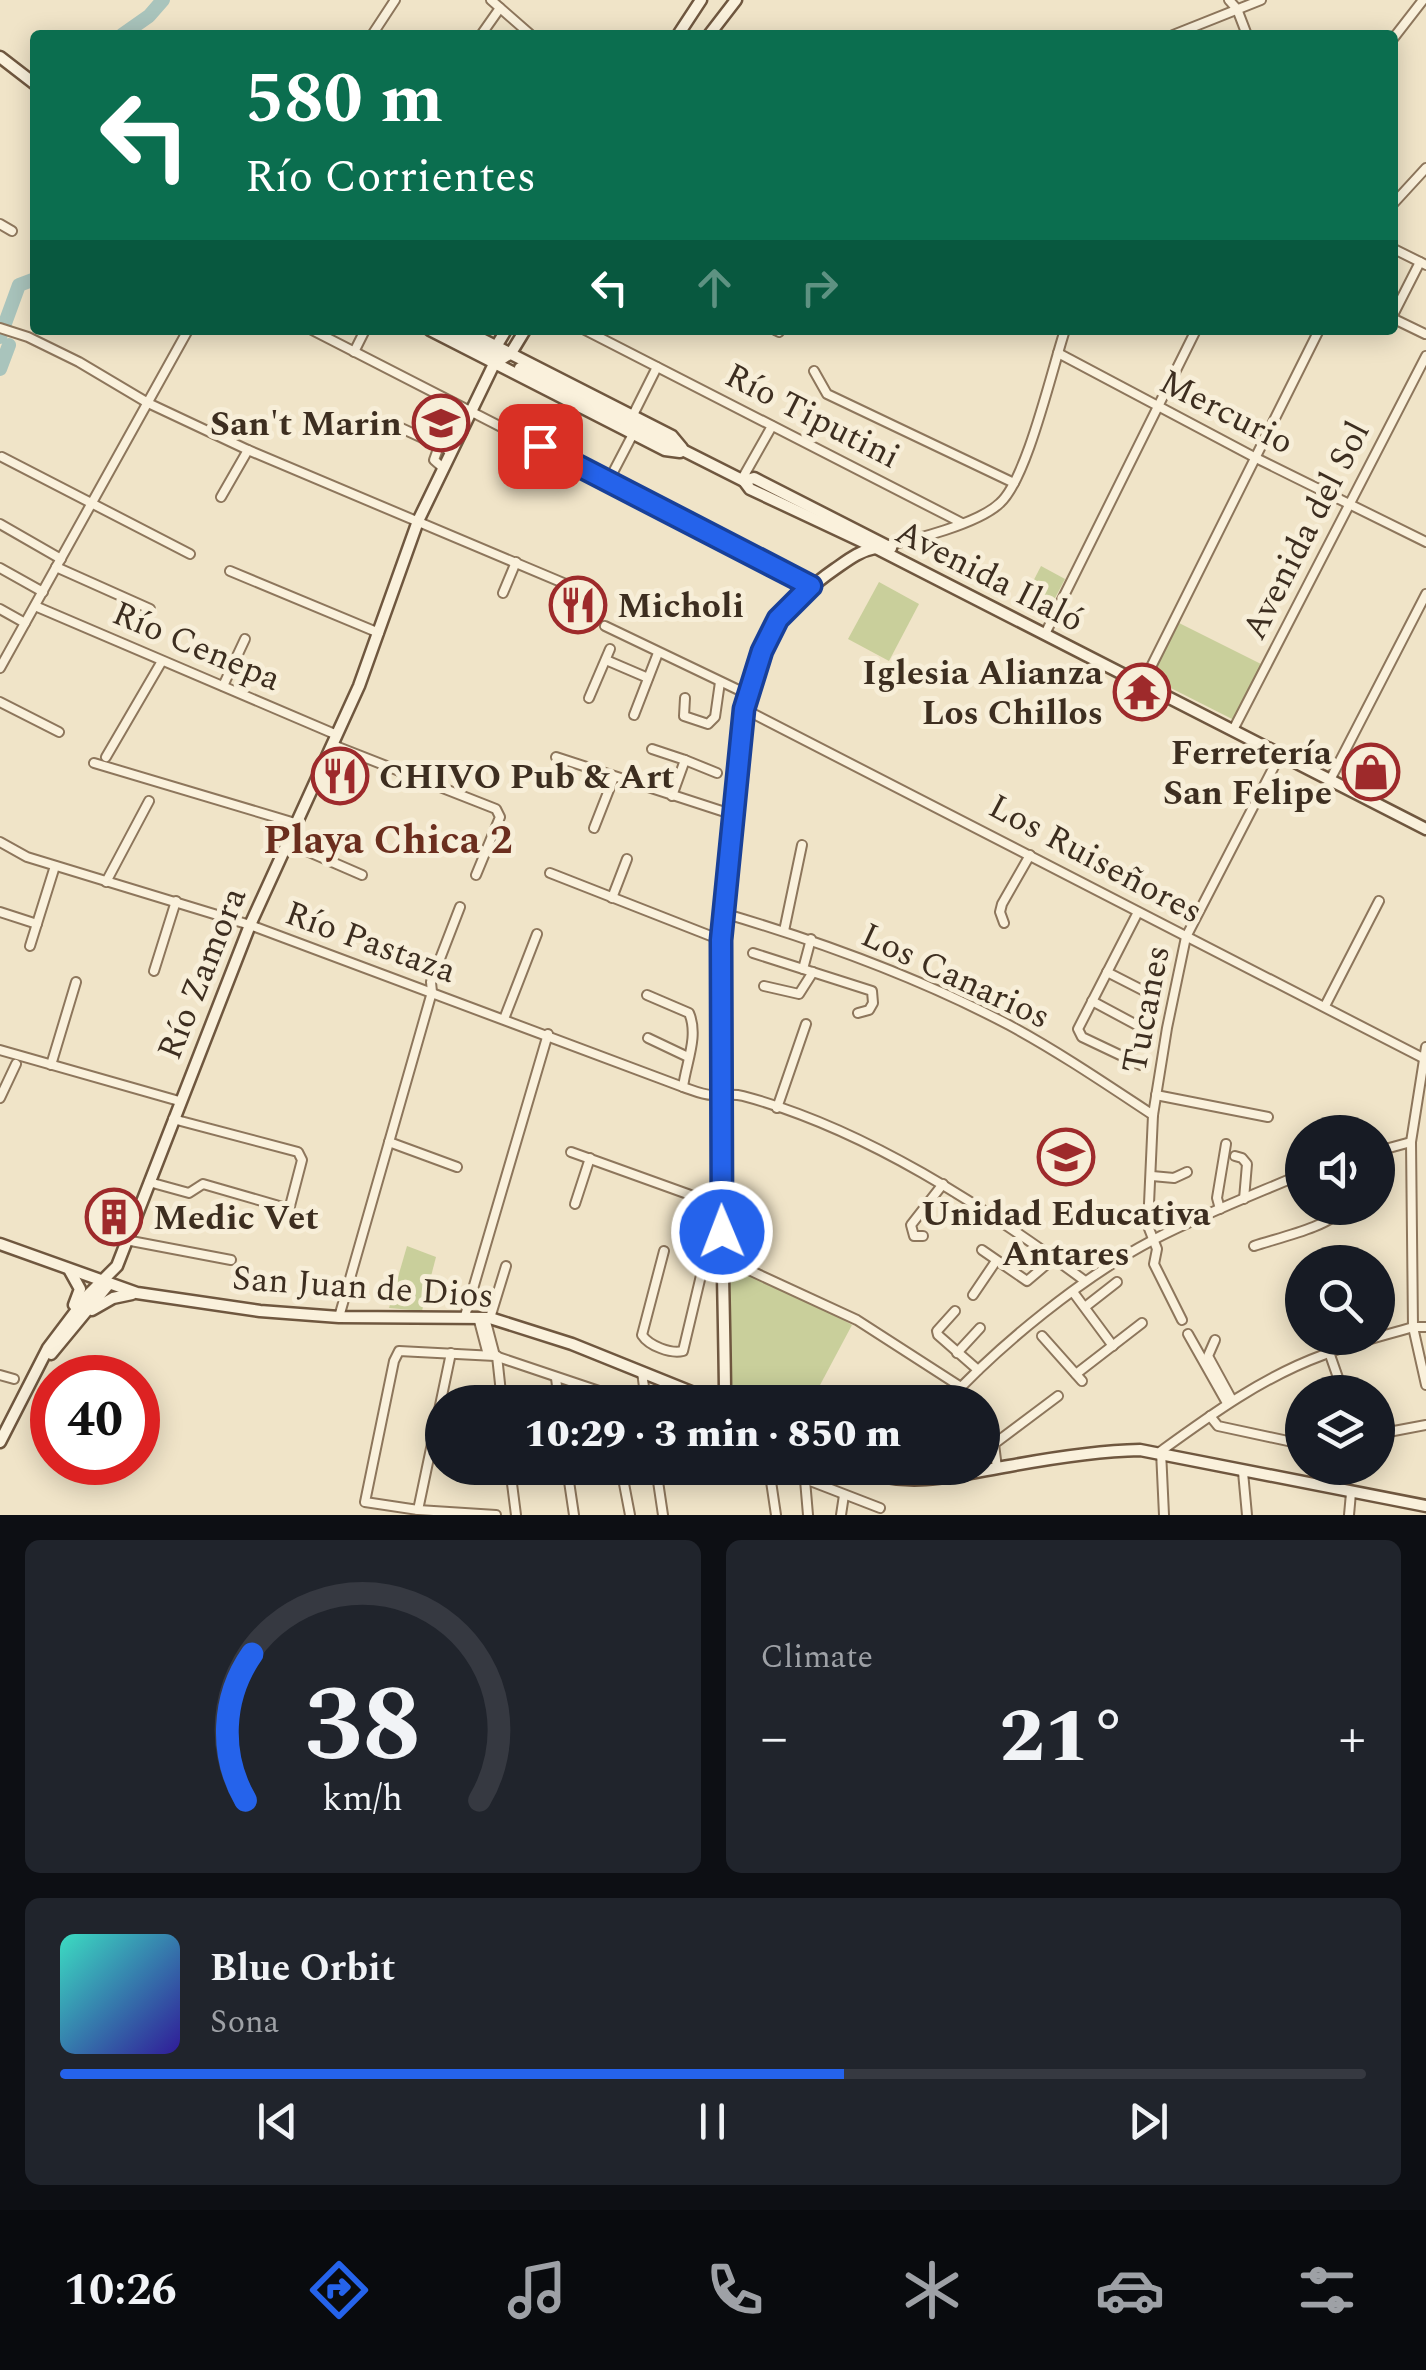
<!DOCTYPE html>
<html lang="en">
<head>
<meta charset="utf-8">
<style>
  body { margin:0; font-family:Spectral,serif; background:#20242c; color:#f1f3f6; height:100vh; display:flex; flex-direction:column; font-size:38px; white-space:nowrap }
  * { box-sizing:border-box; margin:0 }
  p { font-size:32px; color:#9ea1a6 }
  .icon { flex:none; width:55px; height:55px; fill:none; stroke:currentColor; stroke-width:2; stroke-linecap:round; stroke-linejoin:round }
  .map { position:relative; height:1515px; overflow:hidden }
  .panel { display:flex; flex-direction:column; gap:25px; padding:25px; background:#0d0f14; flex:1 }
  .panel>* { flex:none }
  .guide { position:absolute; left:30px; top:30px; width:1368px; height:305px; border-radius:10px; box-shadow:0 5px 25px #0003; background:#0b6e4f; color:#fff; overflow:hidden }
  .fabs { position:absolute; left:1285px; top:1115px; display:grid; gap:20px }
  .fabs a { display:grid; place-items:center; width:110px; height:110px; border-radius:50%; background:#171b24; box-shadow:0 5px 25px #0003; font-size:50px }
  .speed { position:absolute; left:30px; top:1355px; display:flex; gap:20px; font-size:50px; font-weight:700; text-align:center }
  .speed>* { display:grid; place-content:center; width:130px; height:130px; border-radius:50%; background:#171b24; box-shadow:0 5px 25px #0003; line-height:1 }
  .speed .limit { border:15px solid #d22; background:#fff; color:#111 }
  .pin { position:absolute; display:grid; place-items:center; width:85px; height:85px; color:#fff; margin:-42px; border-radius:20px; box-shadow:0 5px 15px #0006 }
  .me { position:absolute; width:110px; margin:-55px; rotate:359deg; stroke-linejoin:round; filter:drop-shadow(0 0 8px #0008) }
  .turn { display:flex; align-items:center; gap:35px; height:210px; padding:0 50px; font-size:45px }
  .turn .icon { width:130px; height:130px; stroke-width:2.5 }
  .turn b { display:block; font-size:70px; line-height:85px }
  .lanes { display:flex; align-items:center; height:95px; padding:0 50px; background:#0003; justify-content:center; gap:50px; direction:ltr }
  .lanes .off { opacity:.35 }
  .big { font-size:75px; font-weight:800; line-height:1.1 }
  .panel .tile { flex:1; display:flex; flex-direction:column; justify-content:center; gap:15px; min-width:0; padding:0 35px; border-radius:15px; background:#20242c }
  .panel .dial { align-items:center; gap:0 }
  .dial svg { height:260px; overflow:visible; fill:none; stroke:#363941; stroke-width:7; stroke-linecap:round; text-anchor:middle }
  .dial text { fill:#f1f3f6; stroke:none }
  .song { display:flex; align-items:center; gap:30px }
  .cover { width:120px; height:120px; border-radius:15px; background:linear-gradient(135deg,hsl(170 70% 55%),hsl(250 70% 35%)) }
  .played { height:10px; border-radius:5px; background:linear-gradient(90deg,#2563eb 60%,#363941 60%) }
  .keys { display:flex; justify-content:space-around; direction:ltr }
  .heat { display:flex; justify-content:space-between; align-items:center; font-size:55px; direction:ltr }
  .panel .tiles { flex:1; display:grid; gap:25px; grid-template-columns:1fr 1fr }
  .tile:last-child { grid-column:span 2 }
  .trip { position:absolute; left:425px; top:1385px; width:575px; height:100px; border-radius:50px; background:#171b24; box-shadow:0 5px 25px #0003; font-weight:800; line-height:100px; text-align:center }
  .dock { display:flex; height:160px; justify-content:space-around; align-items:center; background:#090b0e; color:#9ea1a6 }
  .dock .icon { width:70px; height:70px }
  .dock .selected { color:#2563eb }
  .dock b { font-size:45px; color:#f1f3f6 }
  .map>svg:first-child { display:block }
</style>
</head>
<body>
<div class="map">
<svg width="1426" height="1515" viewBox="0 0 1426 1515">
  <rect width="100%" height="100%" fill="#f0e4c8"/>
  <g fill="#c9cf9b">
    <polygon points="1041,566 1065,579 1044,619 1020,607"/>
    <polygon points="879,582 919,604 889,661 848,639"/>
    <polygon points="1179,623 1261,664 1234,720 1151,678"/>
    <polygon points="407,1246 436,1257 422,1311 389,1308"/>
    <polygon points="727,1266 807,1299 852,1325 811,1402 731,1402"/>
  </g>
  <g fill="none" stroke-linecap="round" stroke-linejoin="round">
    <g stroke="#a9c4bc" stroke-width="14">
      <polyline points="122,35 149,16 163,0"/>
      <polyline points="0,337 19,285 35,279"/>
      <polyline points="0,369 9,345"/>
    </g>
    <g stroke="#8d765c" stroke-width="12">
      <g id="street">
        <polyline points="491,0 531,35"/>
        <polyline points="1229,0 1237,9 1247,35"/>
        <polyline points="372,35 395,0"/>
        <polyline points="481,35 500,8"/>
        <polyline points="1173,35 1261,0"/>
        <polyline points="1392,40 1423,0"/>
        <polyline points="1392,205 1426,168"/>
        <polyline points="0,224 12,231"/>
        <polyline points="1392,248 1426,265"/>
        <polyline points="1392,317 1420,262"/>
        <polyline points="1392,318 1425,334"/>
        <polyline points="0,328 28,337 79,362 148,403 248,450 580,590"/>
        <polyline points="312,330 811,586"/>
        <polyline points="585,330 962,523"/>
        <polyline points="775,330 779,332"/>
        <polyline points="354,352 365,330"/>
        <polyline points="1058,353 1256,458 1426,542"/>
        <polyline points="814,371 827,394 1014,483"/>
        <polyline points="633,415 657,367"/>
        <polyline points="401,428 451,451"/>
        <polyline points="439,446 434,460 442,467"/>
        <polyline points="2,457 190,554"/>
        <polyline points="742,479 772,426"/>
        <polyline points="608,482 633,434"/>
        <polyline points="221,497 248,450"/>
        <polyline points="0,524 61,559"/>
        <path d="M884,546C914,540 978,524 1000,503C1027,479 1052,369 1065,330"/>
        <polyline points="56,567 150,609"/>
        <polyline points="0,568 43,592"/>
        <polyline points="230,571 379,633"/>
        <polyline points="503,593 516,562"/>
        <polyline points="35,606 337,735"/>
        <polyline points="0,609 25,623"/>
        <polyline points="605,626 747,694"/>
        <polyline points="1045,634 1196,330"/>
        <polyline points="606,660 648,678"/>
        <polyline points="0,668 188,330"/>
        <polyline points="1143,683 1319,330"/>
        <polyline points="223,686 245,639"/>
        <polyline points="589,698 610,649"/>
        <polyline points="685,698 684,716 708,724 715,717 720,682"/>
        <polyline points="0,702 59,732"/>
        <polyline points="744,709 1423,1058"/>
        <polyline points="634,715 658,653"/>
        <polyline points="1233,730 1426,356"/>
        <polyline points="333,745 496,809 500,817 476,875"/>
        <polyline points="652,749 685,760 672,796"/>
        <polyline points="106,757 162,661"/>
        <polyline points="556,757 731,814"/>
        <polyline points="685,760 717,773"/>
        <polyline points="94,763 295,823"/>
        <polyline points="1330,780 1426,594"/>
        <polyline points="594,828 614,777"/>
        <path d="M0,842L27,857L250,925L683,1087C692,1090 703,1095 712,1095C723,1096 732,1093 743,1096C864,1128 985,1207 1085,1281"/>
        <polyline points="286,842 362,875"/>
        <polyline points="550,873 721,940"/>
        <polyline points="106,882 149,801"/>
        <polyline points="612,898 627,859"/>
        <polyline points="0,912 37,924"/>
        <polyline points="1138,912 1078,1029 1082,1037 1141,1065"/>
        <path d="M723,913C822,942 918,977 1009,1025C1059,1052 1106,1084 1153,1115"/>
        <polyline points="1004,923 1000,912 1002,904 1030,855"/>
        <polyline points="784,931 802,845"/>
        <polyline points="811,939 803,969 872,991 873,1003 869,1010 858,1013"/>
        <polyline points="30,946 55,866"/>
        <polyline points="753,953 803,969"/>
        <polyline points="154,971 176,901"/>
        <polyline points="1107,972 1154,996"/>
        <polyline points="764,986 799,994 813,972"/>
        <path d="M647,995L689,1013C699,1036 686,1063 683,1087"/>
        <polyline points="1092,1001 1146,1030"/>
        <polyline points="1325,1006 1379,901"/>
        <polyline points="504,1019 537,934"/>
        <polyline points="648,1038 688,1057"/>
        <polyline points="1426,1047 1411,1142 1413,1327 1426,1385"/>
        <polyline points="0,1050 179,1101"/>
        <polyline points="51,1065 76,982"/>
        <polyline points="1156,1095 1268,1117"/>
        <polyline points="0,1098 16,1064"/>
        <polyline points="777,1108 806,1024"/>
        <polyline points="389,1142 457,1167"/>
        <polyline points="1378,1151 1411,1142"/>
        <polyline points="571,1152 721,1206"/>
        <polyline points="1235,1156 1242,1158 1247,1164 1244,1199"/>
        <polyline points="1152,1176 1174,1178 1187,1172"/>
        <polyline points="149,1182 189,1193 203,1184 286,1208 290,1206 302,1160 298,1152 173,1119"/>
        <polyline points="575,1204 590,1158"/>
        <polyline points="1220,1209 1217,1198 1226,1144"/>
        <polyline points="923,1236 914,1236 911,1225 943,1184"/>
        <polyline points="131,1241 231,1260"/>
        <path d="M1254,1246C1277,1238 1330,1227 1343,1208"/>
        <polyline points="982,1250 1027,1281 1054,1258"/>
        <path d="M664,1251L642,1335C649,1346 671,1354 683,1351L703,1267L711,1260L723,1258L857,1320L961,1387"/>
        <polyline points="1073,1292 1113,1346"/>
        <polyline points="973,1295 996,1261"/>
        <polyline points="1085,1307 1117,1282"/>
        <polyline points="955,1311 937,1331 938,1335 978,1370"/>
        <polyline points="465,1316 548,1034"/>
        <polyline points="339,1317 432,992 431,982 460,907"/>
        <polyline points="478,1317 488,1355"/>
        <polyline points="485,1318 495,1356"/>
        <polyline points="490,1318 506,1266"/>
        <polyline points="1182,1320 1154,1264 1157,1249 1148,1226 1153,1115 1167,1028 1186,937 1282,751"/>
        <polyline points="1188,1334 1227,1403"/>
        <polyline points="1042,1336 1082,1381"/>
        <polyline points="1215,1340 1208,1356 1232,1400"/>
        <polyline points="1329,1352 1343,1392"/>
        <polyline points="957,1353 980,1328"/>
        <polyline points="497,1356 502,1402"/>
        <polyline points="642,1372 646,1402"/>
        <polyline points="1076,1374 1142,1323"/>
        <polyline points="0,1375 14,1379"/>
        <polyline points="556,1378 559,1402"/>
        <path d="M947,1402C999,1345 1084,1276 1153,1240C1201,1215 1253,1195 1302,1174"/>
        <polyline points="1300,1405 1302,1416"/>
        <polyline points="1210,1416 1218,1426 1302,1444"/>
        <polyline points="1378,1434 1426,1425"/>
        <polyline points="510,1468 516,1515"/>
        <polyline points="567,1468 574,1515"/>
        <polyline points="621,1468 630,1515"/>
        <polyline points="656,1468 663,1515"/>
        <polyline points="769,1468 776,1515"/>
        <polyline points="804,1468 808,1515"/>
        <polyline points="997,1468 994,1444 1058,1396"/>
        <polyline points="1243,1472 1247,1515"/>
        <polyline points="805,1479 880,1508"/>
        <polyline points="418,1510 451,1353"/>
        <polyline points="496,1515 418,1510 365,1502 394,1361 399,1351 495,1356 602,1392 609,1402"/>
        <polyline points="841,1515 844,1495"/>
        <path d="M1164,1515L1161,1451C1212,1414 1263,1377 1323,1355C1352,1343 1383,1336 1413,1327H1426"/>
        <polyline points="1349,1515 1351,1493"/>
      </g>
    </g>
    <g stroke="#6f573f" stroke-width="15">
      <g id="secondary">
        <polyline points="678,35 701,0"/>
        <polyline points="709,35 736,0"/>
        <polyline points="0,57 35,84"/>
        <polyline points="430,330 665,450 680,452"/>
        <polyline points="446,330 488,352"/>
        <polyline points="464,330 672,436 682,448"/>
        <polyline points="494,364 511,353 525,330"/>
        <polyline points="520,368 744,481 750,489 880,550 1426,829"/>
        <polyline points="744,481 754,478 891,548"/>
        <polyline points="0,1244 137,1293 260,1311 339,1317 490,1318 572,1344 716,1402"/>
        <polyline points="70,1271 80,1289 74,1305"/>
        <polyline points="92,1310 113,1298 132,1294"/>
        <polyline points="51,1354 108,1285"/>
        <path d="M722,1402L725,1390C723,1209 713,1026 729,845C733,797 734,742 747,695C763,637 786,603 835,569C848,560 859,551 875,548"/>
        <polyline points="0,1442 48,1348 88,1295 117,1266 250,925 359,686 418,521 494,364 497,345 506,330"/>
        <path d="M856,1468C907,1490 956,1475 1009,1466C1052,1458 1096,1451 1140,1450L1426,1506"/>
      </g>
    </g>
    <use href="#street" stroke="#faf1dc" stroke-width="8"/>
    <use href="#secondary" stroke="#faf1dc" stroke-width="10"/>
  </g>
  <g fill="none" stroke-linecap="round" stroke-linejoin="round">
    <g stroke="#184099" stroke-width="25">
      <polyline id="route" points="540,446 811,586 778,619 762,651 744,709 721,940 722,1232"/>
    </g>
    <use href="#route" stroke="#2563eb" stroke-width="18"/>
  </g>
  <defs>
    <g id="school-ring" transform="scale(2.875)"><circle r="9.5" fill="#f7eed8" stroke="#9e2a2b" stroke-width="1.5"/><path d="M0-5L7-2L0 1L-7-2ZM-4 1L0 2.5L4 1V4Q0 6-4 4Z" fill="#9e2a2b"/></g>
    <g id="restaurant-ring" transform="scale(2.875)"><circle r="9.5" fill="#f7eed8" stroke="#9e2a2b" stroke-width="1.5"/><path d="M-5-6h1v4h1v-4h1v4h1v-4h1v5L-1.5 .5V6h-2V.5L-5-1ZM5-6V6H3V1.5H1.5Q1.5-4 5-6Z" fill="#9e2a2b"/></g>
    <g id="temple-ring" transform="scale(2.875)"><circle r="9.5" fill="#f7eed8" stroke="#9e2a2b" stroke-width="1.5"/><path d="M0-6L5-2H3V0L6.5 2.5H4V6H1.5V3h-3V6H-4V2.5H-6.5L-3 0V-2H-5Z" fill="#9e2a2b"/></g>
    <g id="shop-ring" transform="scale(2.875)"><circle r="9.5" fill="#f7eed8" stroke="#9e2a2b" stroke-width="1.5"/><path d="M-5-2.5h2.3a2.7 3.5 0 0 1 5.4 0H5L5.5 6h-11ZM-1.5-2.5h3a1.5 2.3 0 0 0-3 0Z" fill="#9e2a2b"/></g>
    <g id="building-ring" transform="scale(2.875)"><circle r="9.5" fill="#f7eed8" stroke="#9e2a2b" stroke-width="1.5"/><path d="M-4-6H4V6H1V3H-1V6H-4ZM-2.5-4.3h1.7v1.8h-1.7ZM.8-4.3h1.7v1.8H.8ZM-2.5-1h1.7V.8h-1.7ZM.8-1h1.7V.8H.8Z" fill="#9e2a2b"/></g>
  </defs>
  <g fill-rule="evenodd">
    <use href="#school-ring" x="441" y="423"/>
    <use href="#restaurant-ring" x="578" y="605"/>
    <use href="#temple-ring" x="1142" y="692"/>
    <use href="#shop-ring" x="1371" y="772"/>
    <use href="#restaurant-ring" x="340" y="776"/>
    <use href="#school-ring" x="1066" y="1157"/>
    <use href="#building-ring" x="114" y="1217"/>
  </g>
  <g text-anchor="middle" stroke-width="10" stroke-linejoin="round" paint-order="stroke">
    <g font-size="35" fill="#3d2e20" stroke="#f7eed8">
      <text transform="translate(1227 411) rotate(27)" y="12">Mercurio</text>
      <text transform="translate(813 415) rotate(27)" y="12">Río Tiputini</text>
      <text transform="translate(1305 530) rotate(-63)" y="12">Avenida del Sol</text>
      <text transform="translate(990 575) rotate(27)" y="12">Avenida Ilaló</text>
      <text transform="translate(197 645) rotate(23)" y="12">Río Cenepa</text>
      <text transform="translate(1096 858) rotate(28)" y="12">Los Ruiseñores</text>
      <text transform="translate(371 941) rotate(20)" y="12">Río Pastaza</text>
      <text transform="translate(201 973) rotate(-68)" y="12">Río Zamora</text>
      <text transform="translate(956 975) rotate(25)" y="12">Los Canarios</text>
      <text transform="translate(1145 1009) rotate(-79)" y="12">Tucanes</text>
      <text transform="translate(363 1286) rotate(4)" y="12">San Juan de Dios</text>
    </g>
    <g font-size="35" font-weight="bold" fill="#3d2e20" stroke="#f7eed8" text-anchor="end">
      <text x="402" y="435">San't Marin</text>
      <text x="617" y="617" text-anchor="start">Micholi</text>
      <text x="1103" y="684">Iglesia Alianza<tspan x="1103" dy="40">Los Chillos</tspan></text>
      <text x="1332" y="764">Ferretería<tspan x="1332" dy="40">San Felipe</tspan></text>
      <text x="379" y="788" text-anchor="start">CHIVO Pub &amp; Art</text>
      <text x="1066" y="1225" text-anchor="middle">Unidad Educativa<tspan x="1066" dy="40">Antares</tspan></text>
      <text x="153" y="1229" text-anchor="start">Medic Vet</text>
    </g>
    <g font-size="40" font-weight="bold" fill="#6b2e1e" stroke="#f7eed8">
      <text x="388" y="853">Playa Chica 2</text>
    </g>
  </g>
</svg>
<div class="fabs">
<a><svg class="icon" aria-label="sound" viewBox="0 0 24 24"><path d="M4 9h4l5-4v14l-5-4H4zM17 9q2 3 0 6"/></svg></a>
<a><svg class="icon" aria-label="search" viewBox="0 0 24 24"><circle cx="10" cy="10" r="6"/><path d="M15 15l6 6"/></svg></a>
<a><svg class="icon" aria-label="layers" viewBox="0 0 24 24"><path d="M12 4l9 5-9 5-9-5zM3 14l9 5 9-5"/></svg></a>
</div>
<div class="speed"><div class="limit">40</div></div>
<div class="pin" style="left:540px;top:446px;background:#d93025"><svg class="icon" aria-label="arrive" viewBox="0 0 24 24"><path d="M6 21V4h12l-3 4 3 4H6"/></svg></div>
<svg class="me" style="left:722px;top:1232px" viewBox="-20 -20 40 40"><circle r="17" fill="#2563eb" stroke="#fff" stroke-width="3"/><path d="M0-11L8 9 0 5-8 9z" fill="#fff"/></svg>
<div class="trip">10:29 · 3 min · 850 m</div>
<div class="guide">
<div class="turn"><svg class="icon" aria-label="left" viewBox="0 0 24 24"><path d="M17 20v-9H6M10 6l-5 5 5 5"/></svg><div><b>580 m</b>Río Corrientes</div></div>
<div class="lanes"><svg class="icon" aria-label="left" viewBox="0 0 24 24"><path d="M17 20v-9H6M10 6l-5 5 5 5"/></svg><svg class="icon off" aria-label="ahead" viewBox="0 0 24 24"><path d="M12 20V5M6 11l6-6 6 6"/></svg><svg class="icon off" aria-label="right" viewBox="0 0 24 24"><path d="M7 20v-9h11M14 6l5 5-5 5"/></svg></div>
</div>
</div>
<section class="panel">
<div class="tiles">
<div class="tile dial"><svg viewBox="0 0 100 80">
<path d="M14 69A42 42 0 1 1 86 69"/>
<path d="M14 69A42 42 0 0 1 16 24" stroke="#2563eb"/>
<text x="50" y="56" font-size="32" font-weight="700">38</text>
<text x="50" y="72" font-size="11">km/h</text>
</svg></div>
<div class="tile"><p>Climate</p>
<div class="heat"><a>−</a><b class="big">21°</b><a>+</a></div>
</div>
<div class="tile">
<div class="song"><i class="cover"></i><div><b>Blue Orbit</b><p>Sona</p></div></div>
<div class="played"></div>
<div class="keys"><svg class="icon" aria-label="previous" viewBox="0 0 24 24"><path d="M18 5L8 12l10 7zM5 5v14"/></svg><svg class="icon" aria-label="pause" viewBox="0 0 24 24"><path d="M8 5v14M16 5v14"/></svg><svg class="icon" aria-label="next" viewBox="0 0 24 24"><path d="M6 5l10 7-10 7zM19 5v14"/></svg></div>
</div>
</div>
</section>
<nav class="dock">
<b>10:26</b>
<svg class="icon selected" aria-label="directions" viewBox="0 0 24 24"><path d="M12 3l9 9-9 9-9-9zM9 14v-3h6M13 9l2 2-2 2"/></svg>
<svg class="icon" aria-label="music" viewBox="0 0 24 24"><path d="M9 18V5l10-2v13"/><circle cx="6" cy="18" r="3"/><circle cx="16" cy="16" r="3"/></svg>
<svg class="icon" aria-label="phone" viewBox="0 0 24 24"><path d="M5 4h4l2 5-3 2q2 4 5 5l2-3 5 2v4C11 20 4 13 5 4z"/></svg>
<svg class="icon" aria-label="climate" viewBox="0 0 24 24"><path d="M12 3v18M4 7l16 10M4 17L20 7"/></svg>
<svg class="icon" aria-label="car" viewBox="0 0 24 24"><path d="M5 17H2v-5l4-1 3-4h7l3 4 3 1v5h-3M9 17h6M6 11h13"/><circle cx="7" cy="17" r="2"/><circle cx="17" cy="17" r="2"/></svg>
<svg class="icon" aria-label="filters" viewBox="0 0 24 24"><path d="M4 7h16M4 17h16"/><circle cx="9" cy="7" r="2"/><circle cx="15" cy="17" r="2"/></svg>
</nav>
</body>
</html>
